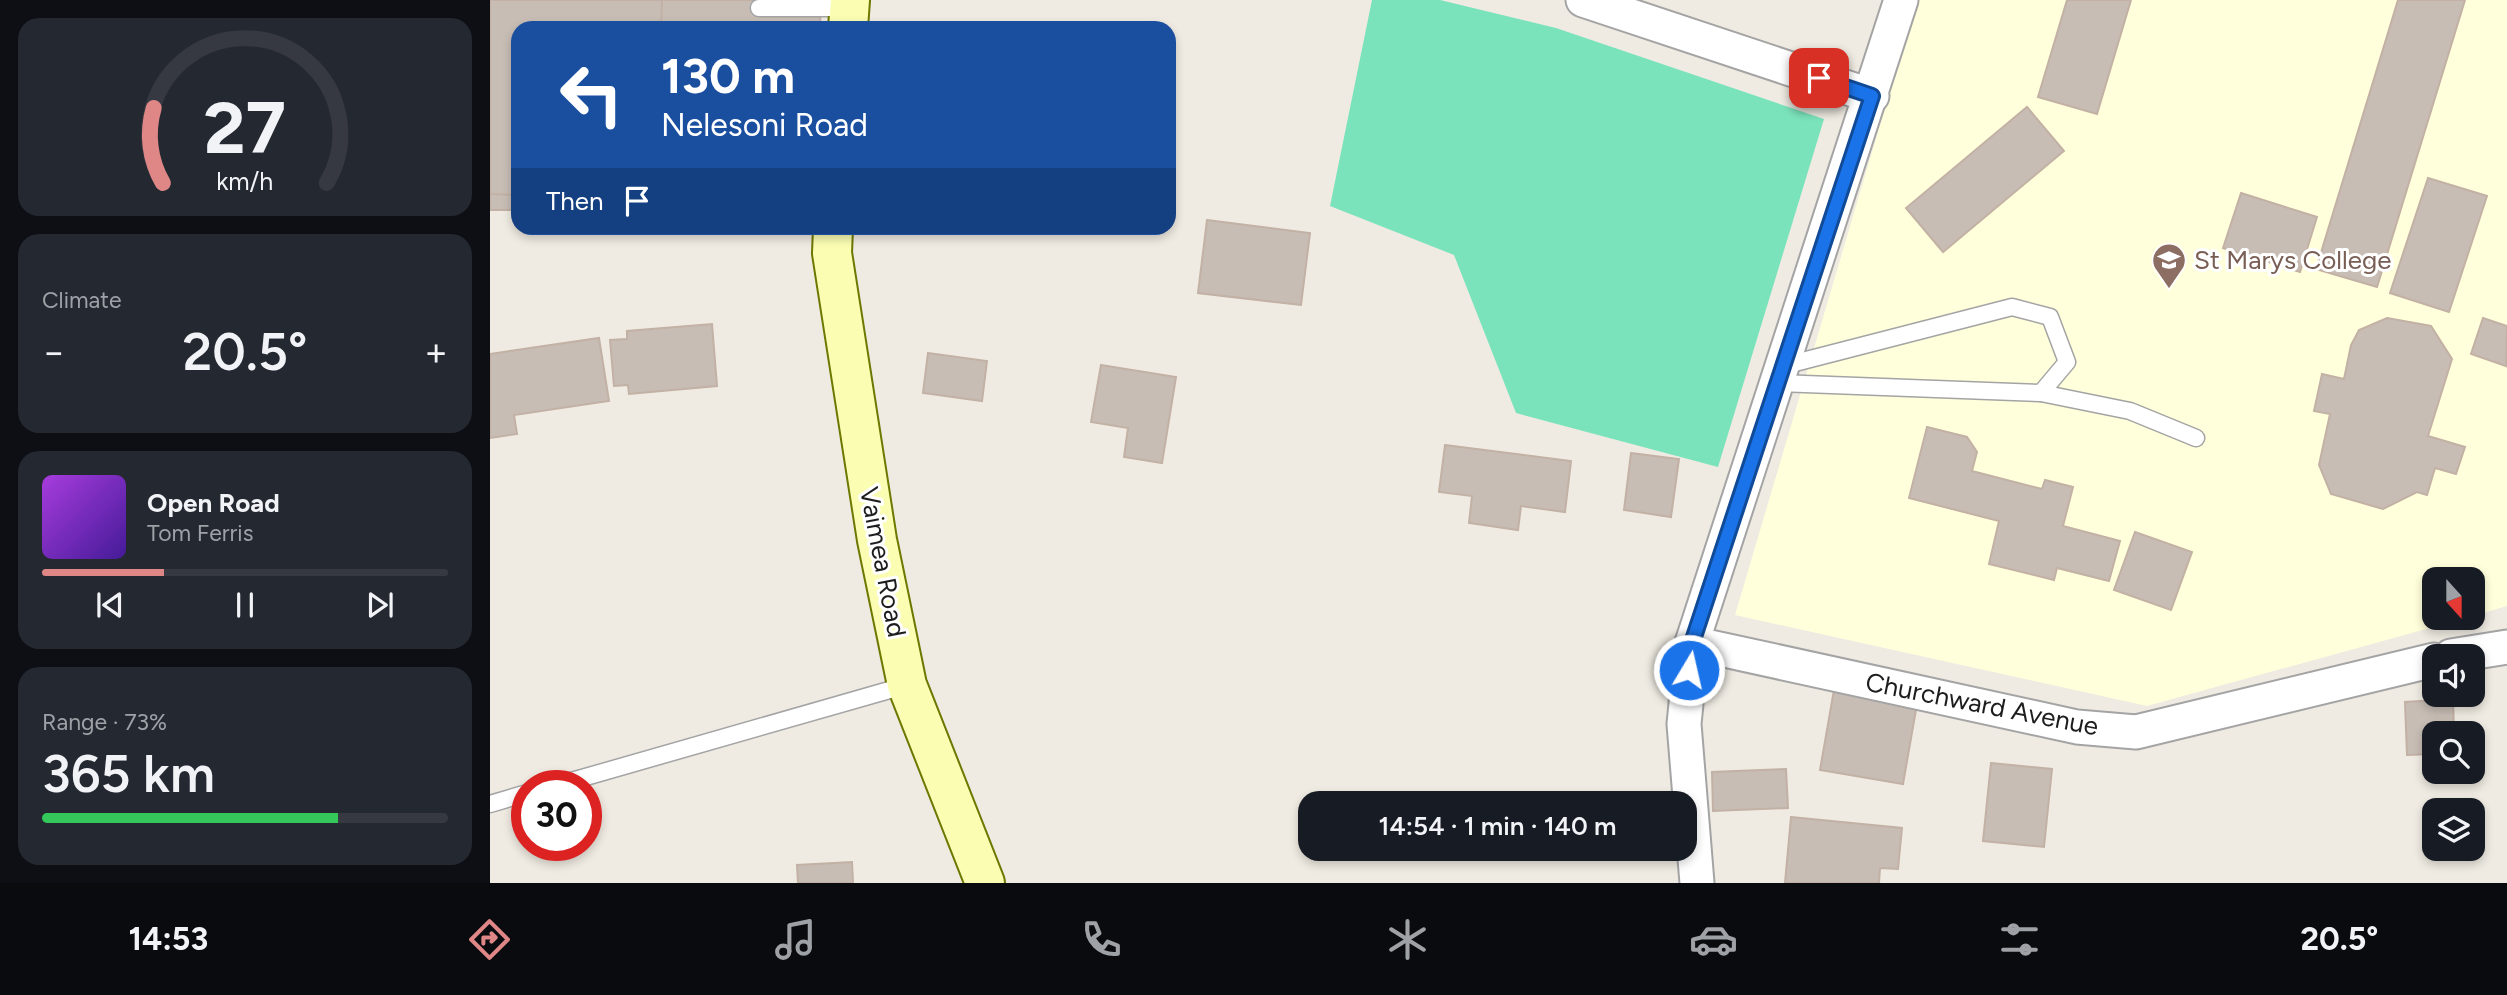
<!DOCTYPE html>
<html lang="en">
<head>
<meta charset="utf-8">
<style>
  body { margin:0; font-family:Figtree,sans-serif; background:#242831; color:#f1f3f6; height:100vh; display:flex; flex-direction:column; font-size:26px; white-space:nowrap }
  * { box-sizing:border-box; margin:0 }
  p { font-size:23px; color:#9ea1a6 }
  .icon { flex:none; width:38px; height:38px; fill:none; stroke:currentColor; stroke-width:2; stroke-linecap:round; stroke-linejoin:round }
  .map { position:relative; flex:1; overflow:hidden }
  .drawer { display:flex; flex-direction:column; gap:18px; padding:18px; background:#0d0f14; width:490px }
  .drawer>* { flex:none }
  .guide { position:absolute; left:21px; top:21px; width:665px; height:214px; border-radius:21px; box-shadow:0 4px 10px #0003; background:#1a4fa0; color:#fff; overflow:hidden }
  .needle { width:46px; rotate:159deg }
  .tools { position:absolute; left:1932px; top:567px; display:grid; gap:14px }
  .tools a { display:grid; place-items:center; width:63px; height:63px; border-radius:14px; background:#171b24; box-shadow:0 4px 10px #0003; font-size:35px }
  .speed { position:absolute; left:21px; top:770px; display:flex; gap:14px; font-size:35px; font-weight:700; text-align:center }
  .speed>* { display:grid; place-content:center; width:91px; height:91px; border-radius:50%; background:#171b24; box-shadow:0 4px 10px #0003; line-height:1 }
  .speed .limit { border:10px solid #d22; background:#fff; color:#111 }
  .pin { position:absolute; display:grid; place-items:center; width:60px; height:60px; color:#fff; margin:-30px; border-radius:14px; box-shadow:0 4px 10px #0006 }
  .me { position:absolute; width:77px; margin:-38px; rotate:9deg; stroke-linejoin:round; filter:drop-shadow(0 0 5px #0008) }
  .turn { display:flex; align-items:center; gap:24px; height:147px; padding:0 35px; font-size:32px }
  .turn .icon { width:91px; height:91px; stroke-width:2.5 }
  .turn b { display:block; font-size:49px; line-height:60px }
  .then { display:flex; align-items:center; height:66px; padding:0 35px; background:#0003; gap:14px; font-size:26px }
  .big { font-size:52px; font-weight:600; line-height:1.1 }
  .drawer .tile { flex:1; display:flex; flex-direction:column; justify-content:center; gap:10px; min-width:0; padding:0 24px; border-radius:21px; background:#242831 }
  .drawer .dial { align-items:center; gap:0 }
  .dial svg { height:182px; overflow:visible; fill:none; stroke:#363941; stroke-width:7; stroke-linecap:round; text-anchor:middle }
  .dial text { fill:#f1f3f6; stroke:none }
  .song { display:flex; align-items:center; gap:21px }
  .cover { width:84px; height:84px; border-radius:10px; background:linear-gradient(135deg,hsl(280 70% 55%),hsl(260 70% 35%)) }
  .played { height:7px; border-radius:4px; background:linear-gradient(90deg,#df8687 30%,#363941 30%) }
  .keys { display:flex; justify-content:space-around; direction:ltr }
  .heat { display:flex; justify-content:space-between; align-items:center; font-size:38px; direction:ltr }
  .charge { height:10px; border-radius:5px; background:linear-gradient(90deg,#34c759 73%,#363941 0) }
  .trip { position:absolute; left:808px; top:791px; width:399px; height:70px; border-radius:21px; background:#171b24; box-shadow:0 4px 10px #0003; font-weight:600; line-height:70px; text-align:center }
  .menu { display:flex; height:112px; justify-content:space-around; align-items:center; background:#090b0e; color:#9ea1a6 }
  .menu .icon { width:49px; height:49px }
  .menu .selected { color:#df8687 }
  .menu b { font-size:32px; color:#f1f3f6 }
  main { display:flex; flex:1; min-height:0 }
  .map>svg:first-child { display:block }
</style>
</head>
<body>
<main>
<section class="drawer">
<div class="tile dial"><svg viewBox="0 0 100 80">
<path d="M14 69A42 42 0 1 1 86 69"/>
<path d="M14 69A42 42 0 0 1 10 36" stroke="#df8687"/>
<text x="50" y="56" font-size="32" font-weight="700">27</text>
<text x="50" y="72" font-size="11">km/h</text>
</svg></div>
<div class="tile"><p>Climate</p>
<div class="heat"><a>−</a><b class="big">20.5°</b><a>+</a></div>
</div>
<div class="tile">
<div class="song"><i class="cover"></i><div><b>Open Road</b><p>Tom Ferris</p></div></div>
<div class="played"></div>
<div class="keys"><svg class="icon" aria-label="previous" viewBox="0 0 24 24"><path d="M18 5L8 12l10 7zM5 5v14"/></svg><svg class="icon" aria-label="pause" viewBox="0 0 24 24"><path d="M8 5v14M16 5v14"/></svg><svg class="icon" aria-label="next" viewBox="0 0 24 24"><path d="M6 5l10 7-10 7zM19 5v14"/></svg></div>
</div>
<div class="tile"><p>Range · 73%</p><b class="big">365 km</b><div class="charge"></div></div>
</section>
<div class="map">
<svg width="2017" height="883" viewBox="0 0 2017 883">
  <rect width="100%" height="100%" fill="#efebe2"/>
  <polygon fill="#ffffdb" points="1427,0 2017,0 2017,606 1983,616 1983,579 1944,579 1944,618 1976,618 1657,706 1245,615"/>
  <polygon fill="#7be3bb" points="882,0 950,0 1066,28 1334,119 1228,467 1026,413 964,255 840,206"/>
  <g fill="#c7bdb5" stroke="#c2b1a4" stroke-width="2">
    <polygon points="0,0 331,0 330,28 28,28 28,210 0,210"/>
    <polygon points="0,0 172,0 171,28 28,28 28,195 0,194"/>
    <polygon points="1577,0 1641,0 1607,114 1548,97"/>
    <polygon points="1908,0 1975,0 1887,287 1826,269"/>
    <polygon points="1537,107 1574,151 1453,252 1416,208"/>
    <polygon points="1938,178 1997,196 1959,312 1900,293"/>
    <polygon points="1751,193 1827,217 1810,272 1733,248"/>
    <polygon points="717,220 820,233 811,305 708,293"/>
    <polygon points="1897,318 1941,326 1962,359 1938,436 1975,447 1966,474 1945,468 1937,495 1927,492 1893,509 1841,494 1829,465 1840,414 1824,411 1832,374 1854,379 1861,345 1869,330"/>
    <polygon points="1993,318 2017,326 2016,366 1981,354"/>
    <polygon points="222,324 227,386 139,394 138,385 124,386 120,340 137,339 137,331"/>
    <polygon points="109,338 119,401 24,415 27,434 0,438 0,354"/>
    <polygon points="438,353 497,361 492,401 433,393"/>
    <polygon points="611,365 686,377 672,463 634,457 638,428 601,422"/>
    <polygon points="1437,427 1477,437 1487,452 1482,471 1552,489 1555,480 1583,487 1573,526 1630,541 1619,581 1567,568 1564,580 1499,564 1509,521 1419,498"/>
    <polygon points="955,445 1081,461 1075,512 1031,506 1028,530 979,523 982,496 949,492"/>
    <polygon points="1141,453 1189,459 1181,517 1134,510"/>
    <polygon points="1645,532 1702,552 1681,610 1624,590"/>
    <polygon points="1344,690 1427,704 1413,784 1330,770"/>
    <polygon points="1963,699 1964,733 1944,733 1944,754 1917,755 1915,702"/>
    <polygon points="1501,763 1562,769 1554,847 1493,841"/>
    <polygon points="1296,769 1298,808 1223,811 1222,772"/>
    <polygon points="1301,817 1412,828 1408,869 1390,868 1389,883 1295,883"/>
    <polygon points="362,862 363,883 308,883 307,865"/>
  </g>
  <g fill="none" stroke-linecap="round" stroke-linejoin="round">
    <g stroke="#a4a4a4" stroke-width="19">
      <g id="lane">
        <polyline points="269,8 359,8"/>
        <polyline points="1288,383 1551,393 1577,362 1560,317 1522,307 1293,366"/>
        <polyline points="1551,393 1640,411 1706,438"/>
        <polyline points="64,786 417,685"/>
        <polyline points="0,804 37,793"/>
      </g>
    </g>
    <g stroke="#a4a4a4" stroke-width="37">
      <g id="street">
        <polyline points="1093,0 1382,96"/>
        <polyline points="1202,643 1587,727 1646,732 1944,660"/>
        <polyline points="1961,656 2017,647"/>
        <polyline points="1207,883 1194,724 1202,643 1411,0"/>
      </g>
    </g>
    <g stroke="#6c7800" stroke-width="42">
      <g id="secondary">
        <polyline points="358,28 360,0"/>
        <polyline points="343,228 342,253 387,540 417,685 495,883"/>
      </g>
    </g>
    <use href="#lane" stroke="#fff" stroke-width="16"/>
    <use href="#street" stroke="#fff" stroke-width="33"/>
    <use href="#secondary" stroke="#fafdb2" stroke-width="38"/>
  </g>
  <g fill="none" stroke-linecap="round" stroke-linejoin="round">
    <g stroke="#114b97" stroke-width="18">
      <polyline id="route" points="1199,670 1202,643 1382,96 1329,78"/>
    </g>
    <use href="#route" stroke="#1a73e8" stroke-width="12"/>
  </g>
  <defs>
    <g id="university-pin" transform="scale(1.75)"><path d="M0 17L-7.5 6A9.5 9.5 0 1 1 7.5 6Z" fill="#8d6e63" stroke="#fff"/><path d="M0-5L7-2L0 1L-7-2ZM-4 1L0 2.5L4 1V4Q0 6-4 4Z" fill="#fff"/></g>
  </defs>
  <g fill-rule="evenodd">
    <use href="#university-pin" x="1679" y="260"/>
  </g>
  <g text-anchor="middle" stroke-width="6" stroke-linejoin="round" paint-order="stroke">
    <g font-size="26" fill="#785e54" stroke="#fff" text-anchor="start">
      <text x="1704" y="269">St Marys College</text>
    </g>
    <g font-size="26" fill="#1d1d1d" stroke="#fff">
      <text transform="translate(393 562) rotate(79)" y="9">Vaimea Road</text>
      <text transform="translate(1492 704) rotate(11)" y="9">Churchward Avenue</text>
    </g>
  </g>
</svg>
<div class="tools">
<a><svg class="needle" viewBox="-14 -14 28 28"><path d="M0-13l5 13h-10z" fill="#e53935"/><path d="M0 13l5-13h-10z" fill="#9ea1a6"/></svg></a>
<a><svg class="icon" aria-label="sound" viewBox="0 0 24 24"><path d="M4 9h4l5-4v14l-5-4H4zM17 9q2 3 0 6"/></svg></a>
<a><svg class="icon" aria-label="search" viewBox="0 0 24 24"><circle cx="10" cy="10" r="6"/><path d="M15 15l6 6"/></svg></a>
<a><svg class="icon" aria-label="layers" viewBox="0 0 24 24"><path d="M12 4l9 5-9 5-9-5zM3 14l9 5 9-5"/></svg></a>
</div>
<div class="speed"><div class="limit">30</div></div>
<div class="pin" style="left:1329px;top:78px;background:#d93025"><svg class="icon" aria-label="arrive" viewBox="0 0 24 24"><path d="M6 21V4h12l-3 4 3 4H6"/></svg></div>
<svg class="me" style="left:1199px;top:670px" viewBox="-20 -20 40 40"><circle r="17" fill="#1a73e8" stroke="#fff" stroke-width="3"/><path d="M0-11L8 9 0 5-8 9z" fill="#fff"/></svg>
<div class="trip">14:54 · 1 min · 140 m</div>
<div class="guide">
<div class="turn"><svg class="icon" aria-label="left" viewBox="0 0 24 24"><path d="M17 20v-9H6M10 6l-5 5 5 5"/></svg><div><b>130 m</b>Nelesoni Road</div></div>
<div class="then">Then<svg class="icon" aria-label="arrive" viewBox="0 0 24 24"><path d="M6 21V4h12l-3 4 3 4H6"/></svg></div>
</div>
</div>
</main>
<nav class="menu">
<b>14:53</b>
<svg class="icon selected" aria-label="directions" viewBox="0 0 24 24"><path d="M12 3l9 9-9 9-9-9zM9 14v-3h6M13 9l2 2-2 2"/></svg>
<svg class="icon" aria-label="music" viewBox="0 0 24 24"><path d="M9 18V5l10-2v13"/><circle cx="6" cy="18" r="3"/><circle cx="16" cy="16" r="3"/></svg>
<svg class="icon" aria-label="phone" viewBox="0 0 24 24"><path d="M5 4h4l2 5-3 2q2 4 5 5l2-3 5 2v4C11 20 4 13 5 4z"/></svg>
<svg class="icon" aria-label="climate" viewBox="0 0 24 24"><path d="M12 3v18M4 7l16 10M4 17L20 7"/></svg>
<svg class="icon" aria-label="car" viewBox="0 0 24 24"><path d="M5 17H2v-5l4-1 3-4h7l3 4 3 1v5h-3M9 17h6M6 11h13"/><circle cx="7" cy="17" r="2"/><circle cx="17" cy="17" r="2"/></svg>
<svg class="icon" aria-label="filters" viewBox="0 0 24 24"><path d="M4 7h16M4 17h16"/><circle cx="9" cy="7" r="2"/><circle cx="15" cy="17" r="2"/></svg>
<b>20.5°</b>
</nav>
</body>
</html>
